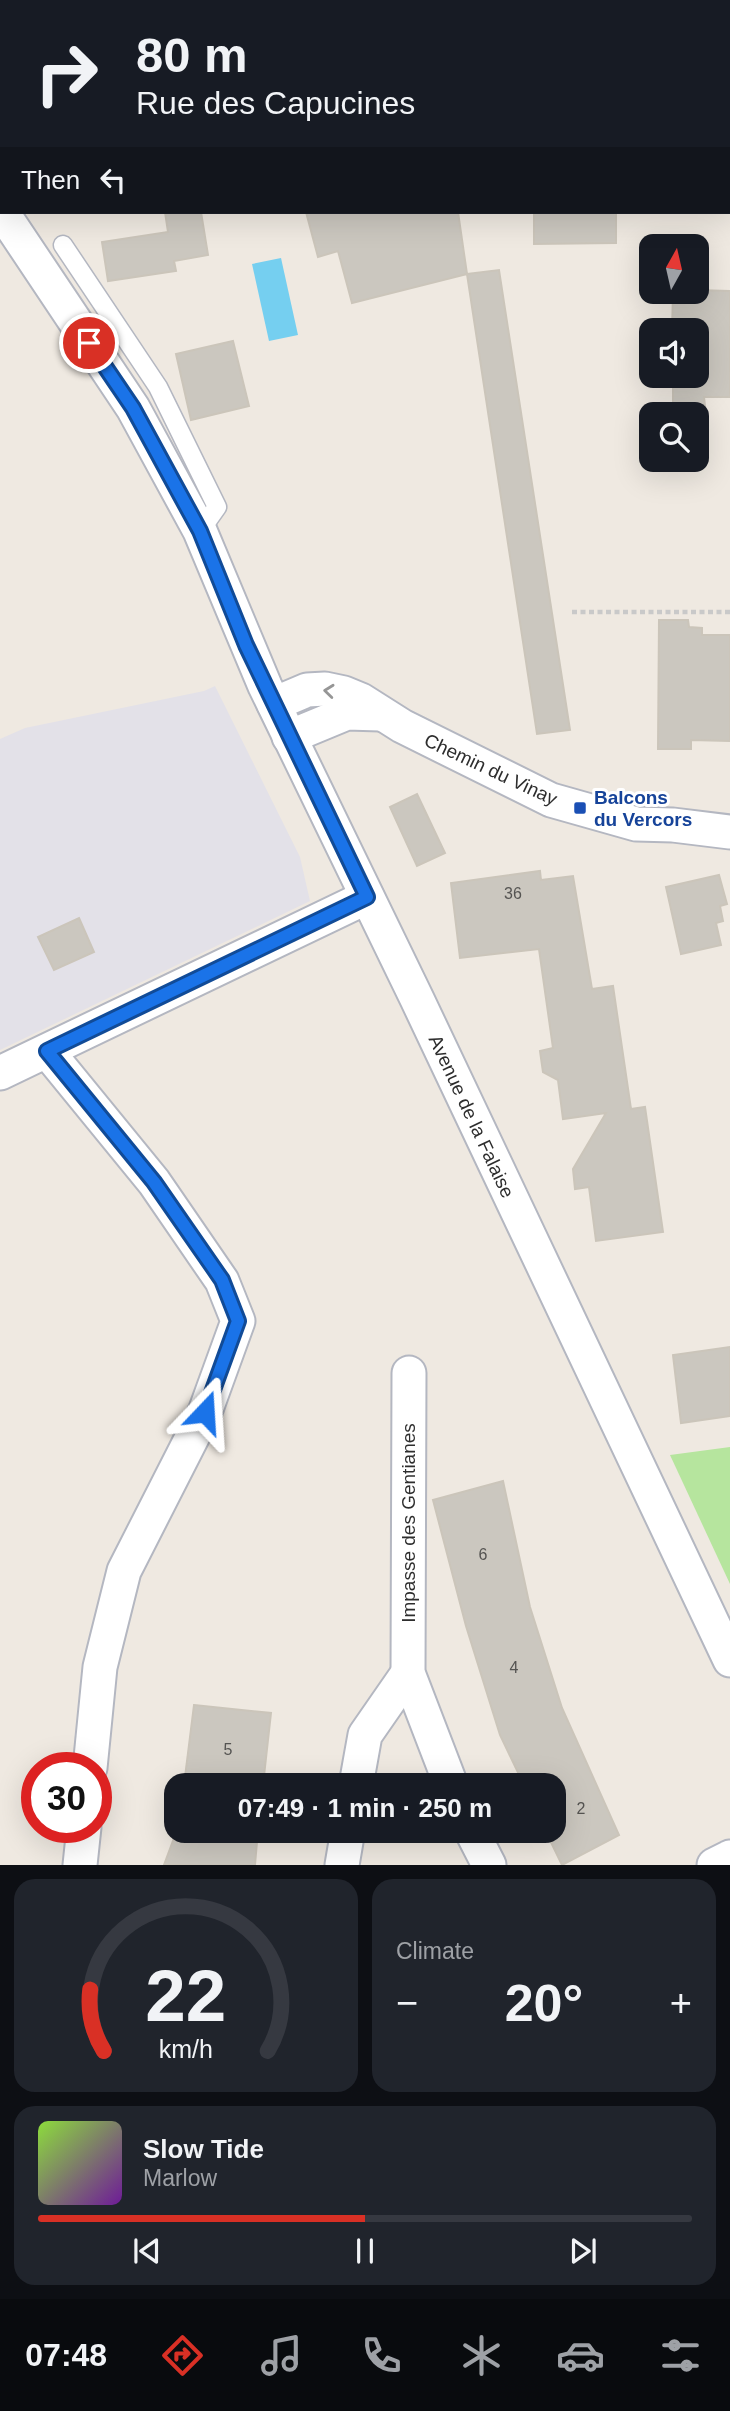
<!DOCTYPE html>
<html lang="en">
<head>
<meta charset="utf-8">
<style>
  body { margin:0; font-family:Helvetica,sans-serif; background:#20242c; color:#f1f3f6; height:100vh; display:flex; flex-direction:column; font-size:26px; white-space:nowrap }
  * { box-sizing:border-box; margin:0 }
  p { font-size:23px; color:#9ea1a6 }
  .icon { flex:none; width:38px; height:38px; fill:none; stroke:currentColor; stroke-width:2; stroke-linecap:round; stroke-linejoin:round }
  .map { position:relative; height:1865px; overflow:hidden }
  .details { display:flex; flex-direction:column; gap:14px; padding:14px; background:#0d0f14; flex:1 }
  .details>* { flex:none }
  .guide { position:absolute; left:0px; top:0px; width:732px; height:214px; box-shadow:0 7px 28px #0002; background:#171b24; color:#f1f3f6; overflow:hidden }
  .needle { width:46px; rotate:8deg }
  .tools { position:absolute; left:639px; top:234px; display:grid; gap:14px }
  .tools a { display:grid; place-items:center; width:70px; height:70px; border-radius:14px; background:#171b24; box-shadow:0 7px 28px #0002; font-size:35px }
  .speed { position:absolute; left:21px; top:1752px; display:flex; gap:14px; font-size:35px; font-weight:700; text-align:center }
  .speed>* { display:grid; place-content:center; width:91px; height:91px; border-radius:50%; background:#171b24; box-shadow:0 7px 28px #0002; line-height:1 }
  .speed .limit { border:10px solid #d22; background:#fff; color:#111 }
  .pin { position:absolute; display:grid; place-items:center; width:60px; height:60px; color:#fff; margin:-30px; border:4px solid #fff; border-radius:50%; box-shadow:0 2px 7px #0007 }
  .me { position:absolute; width:77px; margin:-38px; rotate:20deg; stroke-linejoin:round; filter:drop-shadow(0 0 5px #0008) }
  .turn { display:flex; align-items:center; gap:24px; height:147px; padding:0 21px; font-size:32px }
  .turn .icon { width:91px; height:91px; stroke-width:2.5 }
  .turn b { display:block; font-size:49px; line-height:60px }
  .then { display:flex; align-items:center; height:66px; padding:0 21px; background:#0003; gap:14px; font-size:26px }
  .big { font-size:52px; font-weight:700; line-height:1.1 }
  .details .card { flex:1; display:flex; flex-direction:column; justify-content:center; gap:10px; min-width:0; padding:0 24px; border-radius:21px; background:#20242c }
  .details .dial { align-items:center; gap:0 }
  .dial svg { height:182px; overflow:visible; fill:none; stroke:#363941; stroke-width:7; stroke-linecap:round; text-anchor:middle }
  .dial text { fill:#f1f3f6; stroke:none }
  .song { display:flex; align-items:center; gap:21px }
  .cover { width:84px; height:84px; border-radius:10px; background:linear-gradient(135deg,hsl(90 70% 55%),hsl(280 70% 35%)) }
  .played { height:7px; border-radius:4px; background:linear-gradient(90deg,#d93025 50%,#363941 50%) }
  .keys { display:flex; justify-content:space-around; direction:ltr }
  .heat { display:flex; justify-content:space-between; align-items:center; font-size:38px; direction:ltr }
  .details .tiles { flex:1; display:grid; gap:14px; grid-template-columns:1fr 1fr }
  .card:last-child { grid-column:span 2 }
  .trip { position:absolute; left:164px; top:1773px; width:402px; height:70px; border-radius:21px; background:#171b24; box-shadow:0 7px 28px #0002; font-weight:700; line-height:70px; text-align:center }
  .menu { display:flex; height:112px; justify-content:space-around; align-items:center; background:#090b0e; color:#9ea1a6 }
  .menu .icon { width:49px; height:49px }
  .menu .on { color:#d93025 }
  .menu b { font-size:32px; color:#f1f3f6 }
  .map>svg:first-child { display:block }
</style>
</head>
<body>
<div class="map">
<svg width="730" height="1865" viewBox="0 0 730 1865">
  <rect width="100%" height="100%" fill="#efe9e1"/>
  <polygon fill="#e3e1e8" points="215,686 300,857 310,901 0,1050 0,739 25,728 204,691"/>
  <polygon fill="#b6e59e" points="730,1447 730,1584 670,1455"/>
  <polygon fill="#75cff0" points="281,258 298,335 269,341 252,264"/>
  <g fill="#cbc7bf" stroke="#cbc5ba" stroke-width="2">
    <polygon points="165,212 201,212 208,255 174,261 176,271 108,281 102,242 168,232"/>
    <polygon points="306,212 458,212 467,274 499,270 570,730 537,734 467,274 352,303 338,251 318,257"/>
    <polygon points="534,212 616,212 616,243 534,244"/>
    <polygon points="696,290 730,291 730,397 704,397 705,406 673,406 673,376 696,376 696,331 672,331 673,292 696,292"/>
    <polygon points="233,341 249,406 191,420 176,354"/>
    <polygon points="659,620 688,620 689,627 702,628 702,635 730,635 730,741 691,740 691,749 658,749"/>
    <polygon points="417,794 445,853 417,866 390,807"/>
    <polygon points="540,871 541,880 573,876 592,989 613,986 631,1109 645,1107 663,1232 596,1241 589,1187 575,1189 573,1169 606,1113 563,1119 558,1080 543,1072 540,1051 553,1048 539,949 460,958 451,883"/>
    <polygon points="719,875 727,904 720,906 723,921 716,923 721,945 681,954 666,887"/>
    <polygon points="79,918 94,952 54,970 38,937"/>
    <polygon points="730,1347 730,1416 681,1423 673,1355"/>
    <polygon points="503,1481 530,1607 562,1708 619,1835 562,1865 545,1830 555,1830 555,1785 524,1785 500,1735 466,1626 433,1500"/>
    <polygon points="194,1705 271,1713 263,1785 184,1785"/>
    <polygon points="177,1830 258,1830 255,1865 164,1865"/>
  </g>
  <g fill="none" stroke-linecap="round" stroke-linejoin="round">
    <g stroke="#b4b7c1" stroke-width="21">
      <polyline id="service" points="63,245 158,387 217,507 200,531"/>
    </g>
    <g stroke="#b4b7c1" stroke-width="37">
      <g id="minor">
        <polyline points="2,212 133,408 200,531 265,686 417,999 730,1660"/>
        <polyline points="274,704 307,690 325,689 344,693 361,700 402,726 551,800 636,824 673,825 730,832"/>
        <polyline points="289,737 347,713 380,714"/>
        <polyline points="47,1051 154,1182 222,1281 238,1321 205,1412 124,1571 100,1667 90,1768"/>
        <polyline points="0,1073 367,897"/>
        <polyline points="409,1373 408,1673 451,1785"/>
        <polyline points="356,1785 365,1735 408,1673"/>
        <polyline points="471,1830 489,1865"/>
        <polyline points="80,1865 84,1827"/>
        <polyline points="342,1865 348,1830"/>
        <polyline points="714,1865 730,1857"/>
      </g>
    </g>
    <polyline stroke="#c9c9c9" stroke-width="4.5" stroke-dasharray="5 3.5" stroke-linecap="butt" points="572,612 730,612"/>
    <use href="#service" stroke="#fff" stroke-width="18"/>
    <use href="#minor" stroke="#fff" stroke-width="33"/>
  </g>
  <defs><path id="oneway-chevron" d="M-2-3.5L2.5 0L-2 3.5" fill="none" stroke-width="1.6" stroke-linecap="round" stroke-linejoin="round" transform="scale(1.75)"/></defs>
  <use stroke="#969696" href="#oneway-chevron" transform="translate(329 691) rotate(-174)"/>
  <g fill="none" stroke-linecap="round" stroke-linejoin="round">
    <g stroke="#114b97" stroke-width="18">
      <polyline id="route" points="89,343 133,408 200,531 246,645 367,897 47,1051 154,1182 222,1280 238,1321 205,1412"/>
    </g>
    <use href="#route" stroke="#1a73e8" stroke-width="12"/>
  </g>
  <rect fill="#1a4fb4" stroke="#fff" stroke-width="2.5" x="573" y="801" width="14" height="14" rx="3.5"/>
  <g text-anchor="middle" stroke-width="6" stroke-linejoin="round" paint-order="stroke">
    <g font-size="16" fill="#555452">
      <text x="513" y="899">36</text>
      <text x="483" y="1560">6</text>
      <text x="514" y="1673">4</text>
      <text x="228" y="1755">5</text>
      <text x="581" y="1814">2</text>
    </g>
    <g font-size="19" fill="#2e2e2e" stroke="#fff">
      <text transform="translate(491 769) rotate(25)" y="7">Chemin du Vinay</text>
      <text transform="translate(472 1116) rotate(65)" y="7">Avenue de la Falaise</text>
      <text transform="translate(408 1523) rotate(-90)" y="7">Impasse des Gentianes</text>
    </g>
    <g font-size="19" font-weight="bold" fill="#164399" stroke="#fff" text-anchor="start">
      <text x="594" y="804">Balcons<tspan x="594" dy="22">du Vercors</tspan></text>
    </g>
  </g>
</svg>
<div class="tools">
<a><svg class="needle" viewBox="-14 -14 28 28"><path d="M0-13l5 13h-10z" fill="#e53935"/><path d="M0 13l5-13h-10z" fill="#9ea1a6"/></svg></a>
<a><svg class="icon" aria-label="sound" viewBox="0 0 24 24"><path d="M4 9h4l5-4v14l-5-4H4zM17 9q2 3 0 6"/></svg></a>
<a><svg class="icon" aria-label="search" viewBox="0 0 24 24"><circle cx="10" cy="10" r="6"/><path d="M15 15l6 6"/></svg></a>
</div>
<div class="speed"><div class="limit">30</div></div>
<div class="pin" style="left:89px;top:343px;background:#d93025"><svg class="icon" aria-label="arrive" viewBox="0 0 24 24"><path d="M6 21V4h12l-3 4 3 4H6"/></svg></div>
<svg class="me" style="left:205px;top:1412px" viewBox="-20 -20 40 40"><path d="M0-17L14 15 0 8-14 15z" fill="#1a73e8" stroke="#fff" stroke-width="4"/></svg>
<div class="trip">07:49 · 1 min · 250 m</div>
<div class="guide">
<div class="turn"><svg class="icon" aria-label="right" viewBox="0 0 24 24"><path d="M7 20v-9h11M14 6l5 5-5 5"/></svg><div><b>80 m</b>Rue des Capucines</div></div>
<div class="then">Then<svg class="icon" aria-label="left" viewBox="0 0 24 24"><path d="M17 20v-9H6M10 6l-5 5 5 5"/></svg></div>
</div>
</div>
<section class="details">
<div class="tiles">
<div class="card dial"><svg viewBox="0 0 100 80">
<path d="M14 69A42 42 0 1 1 86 69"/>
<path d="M14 69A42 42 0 0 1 8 42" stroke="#d93025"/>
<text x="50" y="56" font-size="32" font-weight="700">22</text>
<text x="50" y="72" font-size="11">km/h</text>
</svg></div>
<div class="card"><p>Climate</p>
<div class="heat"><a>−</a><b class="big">20°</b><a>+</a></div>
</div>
<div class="card">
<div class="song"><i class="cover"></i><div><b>Slow Tide</b><p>Marlow</p></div></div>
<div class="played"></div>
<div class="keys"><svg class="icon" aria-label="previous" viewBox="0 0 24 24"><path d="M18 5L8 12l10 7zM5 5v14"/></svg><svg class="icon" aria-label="pause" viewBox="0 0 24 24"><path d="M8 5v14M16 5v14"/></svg><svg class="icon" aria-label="next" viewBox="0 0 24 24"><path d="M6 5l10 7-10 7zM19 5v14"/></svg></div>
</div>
</div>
</section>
<nav class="menu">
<b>07:48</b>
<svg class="icon on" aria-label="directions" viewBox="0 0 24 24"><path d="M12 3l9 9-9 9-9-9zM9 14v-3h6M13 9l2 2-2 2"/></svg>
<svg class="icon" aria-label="music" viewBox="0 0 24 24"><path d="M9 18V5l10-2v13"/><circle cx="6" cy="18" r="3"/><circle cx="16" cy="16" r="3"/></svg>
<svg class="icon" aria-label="phone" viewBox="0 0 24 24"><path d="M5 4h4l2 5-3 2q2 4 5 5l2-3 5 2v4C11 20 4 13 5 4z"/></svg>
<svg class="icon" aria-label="climate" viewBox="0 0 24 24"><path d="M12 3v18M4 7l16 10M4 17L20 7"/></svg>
<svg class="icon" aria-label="car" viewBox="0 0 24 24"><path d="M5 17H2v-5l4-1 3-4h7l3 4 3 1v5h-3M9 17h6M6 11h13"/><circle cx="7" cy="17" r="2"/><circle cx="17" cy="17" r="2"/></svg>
<svg class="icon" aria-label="filters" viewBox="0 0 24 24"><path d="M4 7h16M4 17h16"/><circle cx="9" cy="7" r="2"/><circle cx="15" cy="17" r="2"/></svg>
</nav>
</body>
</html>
